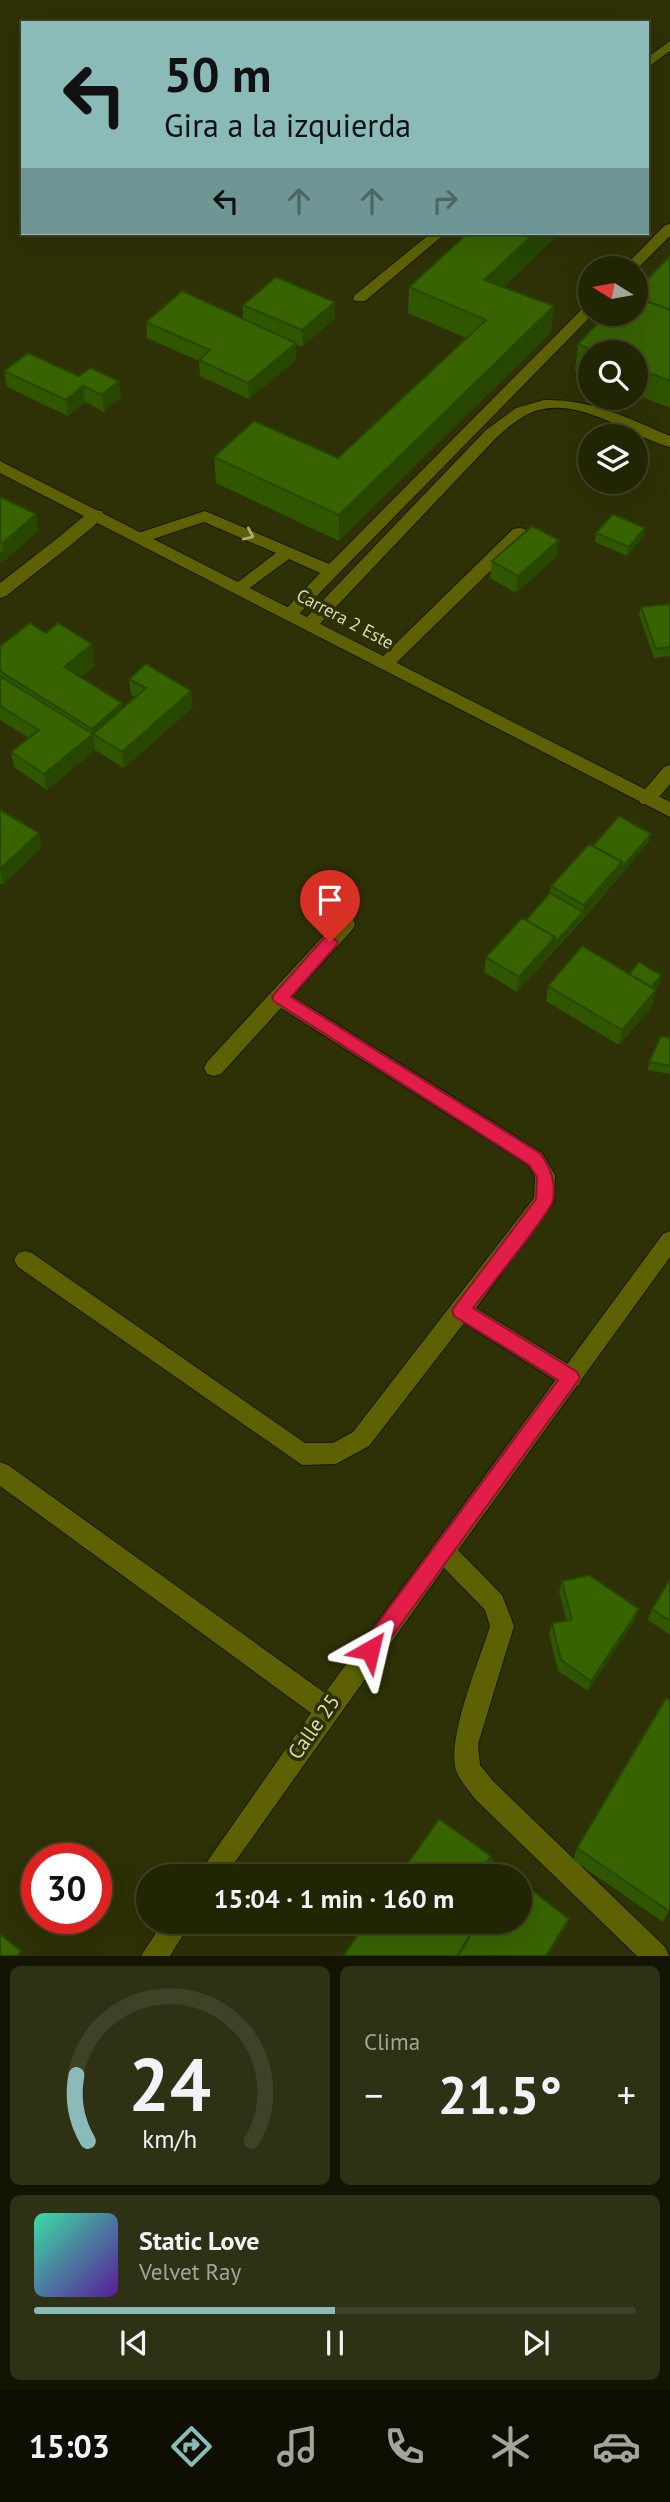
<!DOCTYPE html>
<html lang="es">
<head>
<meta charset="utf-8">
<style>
  body { margin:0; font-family:"PT Sans",sans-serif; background:#2e3113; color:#f1f3f6; height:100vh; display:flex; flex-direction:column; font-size:26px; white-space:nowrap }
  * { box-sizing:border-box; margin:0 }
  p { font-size:23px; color:#a2a59a }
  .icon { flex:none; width:38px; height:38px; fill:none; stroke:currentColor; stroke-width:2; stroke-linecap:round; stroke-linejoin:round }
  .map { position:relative; height:1956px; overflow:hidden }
  .side { display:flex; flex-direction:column; gap:10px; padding:10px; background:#131402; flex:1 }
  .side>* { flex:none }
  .top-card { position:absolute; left:21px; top:21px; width:628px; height:214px; border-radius:0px; box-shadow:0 7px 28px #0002,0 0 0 2px #3f4226; background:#8bbbb9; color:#111; overflow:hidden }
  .needle { width:46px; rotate:281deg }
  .buttons { position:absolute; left:578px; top:256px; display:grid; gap:14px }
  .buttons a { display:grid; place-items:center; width:70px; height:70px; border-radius:50%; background:#222504; box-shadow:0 7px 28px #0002,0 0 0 2px #3f4226; font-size:35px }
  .speed { position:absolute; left:21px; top:1843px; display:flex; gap:14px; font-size:35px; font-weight:700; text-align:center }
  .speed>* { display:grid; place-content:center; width:91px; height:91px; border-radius:50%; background:#222504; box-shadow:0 7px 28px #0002,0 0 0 2px #3f4226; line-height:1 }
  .speed .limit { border:10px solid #d22; background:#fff; color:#111 }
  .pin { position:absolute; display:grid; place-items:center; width:60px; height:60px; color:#fff; margin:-72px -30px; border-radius:50% 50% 50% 0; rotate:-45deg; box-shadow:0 0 7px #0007 }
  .pin .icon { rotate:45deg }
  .me { position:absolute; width:77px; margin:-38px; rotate:37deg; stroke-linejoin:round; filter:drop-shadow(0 0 5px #0008) }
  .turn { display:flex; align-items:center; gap:24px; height:147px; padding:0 28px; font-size:32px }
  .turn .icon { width:91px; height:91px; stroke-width:2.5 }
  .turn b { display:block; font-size:49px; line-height:60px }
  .lanes { display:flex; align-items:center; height:66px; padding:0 28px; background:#0003; justify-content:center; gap:35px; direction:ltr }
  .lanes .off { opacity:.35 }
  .big { font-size:52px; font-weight:600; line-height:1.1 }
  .side .tile { flex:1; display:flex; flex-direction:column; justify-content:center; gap:10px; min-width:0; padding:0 24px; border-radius:10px; background:#2e3113 }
  .side .dial { align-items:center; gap:0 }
  .dial svg { height:182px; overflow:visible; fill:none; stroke:#3f4226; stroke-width:7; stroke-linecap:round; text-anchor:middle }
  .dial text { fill:#f1f3f6; stroke:none }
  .song { display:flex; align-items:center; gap:21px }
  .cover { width:84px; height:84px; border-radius:10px; background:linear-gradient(135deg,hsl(160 70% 55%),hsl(270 70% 35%)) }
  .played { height:7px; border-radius:4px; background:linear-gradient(90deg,#8bbbb9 50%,#3f4226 50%) }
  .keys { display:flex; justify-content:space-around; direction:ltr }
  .heat { display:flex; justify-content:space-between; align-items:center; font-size:38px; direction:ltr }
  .side .tiles { flex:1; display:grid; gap:10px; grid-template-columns:1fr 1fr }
  .tile:last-child { grid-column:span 2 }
  .trip { position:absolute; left:136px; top:1864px; width:396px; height:70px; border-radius:35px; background:#222504; box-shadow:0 7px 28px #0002,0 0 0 2px #3f4226; font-weight:600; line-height:70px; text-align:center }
  .tabs { display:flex; height:112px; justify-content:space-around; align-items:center; background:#0e0f02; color:#a2a59a }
  .tabs .icon { width:49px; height:49px }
  .tabs .active { color:#8bbbb9 }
  .tabs b { font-size:32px; color:#f1f3f6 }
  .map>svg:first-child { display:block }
</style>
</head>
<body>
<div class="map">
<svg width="670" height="1956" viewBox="0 0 670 1956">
  <rect width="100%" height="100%" fill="#2e3105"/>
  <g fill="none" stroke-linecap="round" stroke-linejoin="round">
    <g stroke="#161801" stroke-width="2">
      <g id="service">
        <polygon points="670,224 670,236 635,271 635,268 623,268 665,225"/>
        <polygon points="590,305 590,313 594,313 295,618 289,620 281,614 320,573 289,559 240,595 232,589 234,585 276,553 204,522 141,543 133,538 135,534 205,511 329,564 585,306"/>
        <path d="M544,400C590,399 629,418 670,436V447C626,435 575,392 528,414C516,420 506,429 496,438L316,628H304L302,624L304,620L486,430L516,408Z"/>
        <polygon points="519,528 525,529 527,533 525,537 391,668 379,668 376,664 379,660 513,529"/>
        <polygon points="65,536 71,537 73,541 71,545 6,596 0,598 0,583 59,537"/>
        <polygon points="670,765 670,784 653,804 641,804 638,799 641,794 664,767"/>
        <polygon points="346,917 353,919 355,924 353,929 292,996 542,1153 555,1175 554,1201 476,1308 579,1371 582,1378 579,1385 571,1388 563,1385 464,1323 369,1446 336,1464 302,1465 18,1267 14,1260 18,1253 25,1251 32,1253 305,1443 333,1443 353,1432 534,1198 535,1176 528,1165 281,1008 221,1074 214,1076 207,1074 204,1068 207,1062 339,919"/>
      </g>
    </g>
    <g stroke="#161801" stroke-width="2">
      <g id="minor">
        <polygon points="670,41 670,51 648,67 648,57"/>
        <polygon points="431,233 446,233 365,301 355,301 353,298 355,295"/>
        <polygon points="96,510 102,511 104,515 102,519 71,545 59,545 57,541 59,537 90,511"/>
        <path d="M670,1231V1257L458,1550L502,1595L514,1626L478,1744L480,1765L493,1781L665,1947L669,1956H637L475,1799C468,1789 458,1779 455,1767C449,1731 479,1662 490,1626L485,1610L444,1568L225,1876H197L311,1713L0,1486V1462L8,1465L325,1693L663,1234Z"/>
        <polygon points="163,1922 191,1922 170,1956 141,1956"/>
      </g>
    </g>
    <g stroke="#161801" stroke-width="2">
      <polygon id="tertiary" points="0,461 670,802 670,817 0,473"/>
    </g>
    <use href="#service" fill="#5d6104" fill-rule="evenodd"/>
    <use href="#minor" fill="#5d6104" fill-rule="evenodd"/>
    <use href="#tertiary" fill="#5d6104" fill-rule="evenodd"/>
  </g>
  <g fill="#305600">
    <polygon points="468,233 560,233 503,287 551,332 339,541 216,483 214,457 338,458 466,338 408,313 409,287"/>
    <polygon points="670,256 670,408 635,394 635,352 590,352 590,376 575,370 578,344 635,313"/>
    <polygon points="243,305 335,318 302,347 296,344 296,360 249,399 200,376 199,361 147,338 146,322 243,319"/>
    <polygon points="28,353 121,397 104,412 85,402 68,416 7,387 4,371"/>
    <polygon points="0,497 36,514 38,530 6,559 0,562"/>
    <polygon points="596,533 644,536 627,556 595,542"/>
    <polygon points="557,556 516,593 490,578 492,561"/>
    <polygon points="670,604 670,656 654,658 639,615 641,607"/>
    <polygon points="0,646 95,666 81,677 122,709 135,697 131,695 129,679 193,707 124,768 95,750 47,790 14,767 11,752 29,738 0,720"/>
    <polygon points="0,810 39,833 41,848 3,885 0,883"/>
    <polygon points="649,842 582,920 517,992 484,972 486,957 526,920 550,893 551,886 593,846"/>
    <polygon points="629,974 660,983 655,989 653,1005 619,1045 546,1001 548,986"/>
    <polygon points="670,1038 670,1074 648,1070 649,1062"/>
    <polygon points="670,1579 670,1635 648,1620 652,1609"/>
    <polygon points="562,1581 635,1620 588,1691 558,1671 549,1634 552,1623 567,1621 559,1592"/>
    <polygon points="577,1848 670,1909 663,1922 573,1860"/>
  </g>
  <g fill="#274600">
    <polygon points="535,233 560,233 482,306 484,280"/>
    <polygon points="335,302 335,318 302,347 302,330"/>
    <polygon points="554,306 551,332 339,541 339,515"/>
    <polygon points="296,343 296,360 249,399 248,383"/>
    <polygon points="119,381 121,397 104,412 102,395"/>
    <polygon points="83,386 85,402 68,416 66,400"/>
    <polygon points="36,514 38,530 6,559 0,562 0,552 4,550 3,543"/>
    <polygon points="645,528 644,536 627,556 629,547"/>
    <polygon points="559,540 557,556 516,593 518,576"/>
    <polygon points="92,644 95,666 67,688 64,667"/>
    <polygon points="191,691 193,707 124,768 122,752"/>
    <polygon points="122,703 124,724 93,734 92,729"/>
    <polygon points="93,734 95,750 47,790 44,774"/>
    <polygon points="39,833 41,848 3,885 0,869"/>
    <polygon points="651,834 649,842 517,992 519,977 555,937 583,912 584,905 622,862"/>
    <polygon points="661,975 660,983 646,1001 647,993"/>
    <polygon points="656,990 653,1005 619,1045 622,1030"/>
    <polygon points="639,1609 635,1620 588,1691 591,1681"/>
    <polygon points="569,1919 566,1927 548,1956 546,1956"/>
  </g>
  <g fill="#386400" stroke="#274600" stroke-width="2">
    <polygon points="468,233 535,233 484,280 554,306 339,515 214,457 254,421 338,458 486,320 409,287"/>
    <polygon points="670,256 670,310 635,297 635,292"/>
    <polygon points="276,277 335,302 302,330 243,305"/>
    <polygon points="182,291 296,343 248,383 199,360 210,350 146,322"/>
    <polygon points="635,297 670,310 670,381 635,367 635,352 597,352 578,344 607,313 635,313"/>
    <polygon points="28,353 79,376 90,368 119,381 102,395 83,386 66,400 4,371"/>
    <polygon points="0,497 36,514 3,543 0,541"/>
    <polygon points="613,514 645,528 629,547 596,533"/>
    <polygon points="532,526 559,540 518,576 492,561"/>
    <polygon points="670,604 670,647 656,649 641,607"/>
    <polygon points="30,623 46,633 58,623 92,644 64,667 122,703 92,729 0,671 0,646"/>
    <polygon points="146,664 191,691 122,752 93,734 146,688 129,679"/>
    <polygon points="0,676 93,734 44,774 11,752 39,730 0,706"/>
    <polygon points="0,810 39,833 0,869"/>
    <polygon points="619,816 651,834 621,869 622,862 593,846"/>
    <polygon points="589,844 622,862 584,905 551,886"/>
    <polygon points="550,893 583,912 554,944 555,937 526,920"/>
    <polygon points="522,918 555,937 519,977 486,957"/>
    <polygon points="582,946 656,990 622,1030 548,986"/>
    <polygon points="639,962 661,975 652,987 629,974"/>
    <polygon points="661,1036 670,1038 670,1066 649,1062"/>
    <polygon points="589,1575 639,1609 591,1681 561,1660 552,1623 572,1620 562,1581"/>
    <polygon points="670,1579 670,1621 652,1609"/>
    <polygon points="666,1698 670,1701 670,1909 669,1911 577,1848"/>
    <polygon points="439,1819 491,1856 478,1876 399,1876"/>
    <polygon points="490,1859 513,1876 479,1876"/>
    <polygon points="520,1881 569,1919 546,1956 458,1956 469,1938 470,1935 452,1922 520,1922"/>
    <polygon points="367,1922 452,1922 470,1935 457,1956 343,1956"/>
    <polygon points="0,1934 21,1951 17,1956 0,1956"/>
  </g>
  <defs><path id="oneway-chevron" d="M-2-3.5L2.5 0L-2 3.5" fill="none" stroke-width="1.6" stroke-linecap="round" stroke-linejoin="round" transform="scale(1.75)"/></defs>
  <use stroke="#a7ab6f" href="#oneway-chevron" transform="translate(249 535) rotate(24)"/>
  <path fill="#e11d48" stroke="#92132f" stroke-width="2" d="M330,936L338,942L335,947L291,997L541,1154C551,1170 556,1181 553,1200C550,1214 486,1291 473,1308L577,1372L580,1378L377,1657L370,1660L363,1657L360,1650L363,1643L558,1380L454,1316L452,1310L536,1199L537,1177L529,1165L275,1002L272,998L275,993L324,938Z"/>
  <g text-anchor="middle" stroke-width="7" stroke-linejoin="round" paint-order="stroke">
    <g font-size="18" fill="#d8ddb6" stroke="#2e3105">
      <text transform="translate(345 619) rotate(28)" y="6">Carrera 2 Este</text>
    </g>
    <g font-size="21" fill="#d8ddb6" stroke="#2e3105">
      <text transform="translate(314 1727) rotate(-55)" y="7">Calle 25</text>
    </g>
  </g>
</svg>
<div class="buttons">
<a><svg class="needle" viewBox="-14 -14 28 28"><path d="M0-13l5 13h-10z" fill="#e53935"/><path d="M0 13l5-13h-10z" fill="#a2a59a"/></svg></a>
<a><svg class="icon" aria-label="search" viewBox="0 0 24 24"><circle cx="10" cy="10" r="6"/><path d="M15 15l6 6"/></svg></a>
<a><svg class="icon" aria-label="layers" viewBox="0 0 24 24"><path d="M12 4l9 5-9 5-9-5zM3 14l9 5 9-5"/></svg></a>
</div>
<div class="speed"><div class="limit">30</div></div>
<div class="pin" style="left:330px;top:942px;background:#d93025"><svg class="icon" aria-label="arrive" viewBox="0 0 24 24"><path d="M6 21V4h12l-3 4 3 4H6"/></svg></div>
<svg class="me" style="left:370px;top:1650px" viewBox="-20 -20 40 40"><path d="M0-17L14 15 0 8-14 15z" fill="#e11d48" stroke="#fff" stroke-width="4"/></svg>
<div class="trip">15:04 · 1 min · 160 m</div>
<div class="top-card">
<div class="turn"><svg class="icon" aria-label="left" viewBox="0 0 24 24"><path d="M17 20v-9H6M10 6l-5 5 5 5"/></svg><div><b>50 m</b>Gira a la izquierda</div></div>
<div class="lanes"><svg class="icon" aria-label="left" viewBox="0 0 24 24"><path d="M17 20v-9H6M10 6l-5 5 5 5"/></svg><svg class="icon off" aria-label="ahead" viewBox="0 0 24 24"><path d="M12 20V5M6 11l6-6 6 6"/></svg><svg class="icon off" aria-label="ahead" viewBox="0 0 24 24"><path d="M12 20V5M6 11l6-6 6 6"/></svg><svg class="icon off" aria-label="right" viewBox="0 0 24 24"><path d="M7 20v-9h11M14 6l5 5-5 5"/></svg></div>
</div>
</div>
<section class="side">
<div class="tiles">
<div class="tile dial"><svg viewBox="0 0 100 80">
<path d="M14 69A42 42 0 1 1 86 69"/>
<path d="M14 69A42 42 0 0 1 9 40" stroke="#8bbbb9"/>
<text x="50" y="56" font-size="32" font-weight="700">24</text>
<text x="50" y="72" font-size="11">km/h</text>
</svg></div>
<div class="tile"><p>Clima</p>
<div class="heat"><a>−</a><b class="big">21.5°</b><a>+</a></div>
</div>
<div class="tile">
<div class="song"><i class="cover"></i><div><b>Static Love</b><p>Velvet Ray</p></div></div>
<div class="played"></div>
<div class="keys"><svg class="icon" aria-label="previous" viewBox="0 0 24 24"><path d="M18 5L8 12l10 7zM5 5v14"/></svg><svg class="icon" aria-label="pause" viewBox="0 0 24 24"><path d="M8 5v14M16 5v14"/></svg><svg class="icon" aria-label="next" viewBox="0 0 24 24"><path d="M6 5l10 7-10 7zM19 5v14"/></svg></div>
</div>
</div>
</section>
<nav class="tabs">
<b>15:03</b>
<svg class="icon active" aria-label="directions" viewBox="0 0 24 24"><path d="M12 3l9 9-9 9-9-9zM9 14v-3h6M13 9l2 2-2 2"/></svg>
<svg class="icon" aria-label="music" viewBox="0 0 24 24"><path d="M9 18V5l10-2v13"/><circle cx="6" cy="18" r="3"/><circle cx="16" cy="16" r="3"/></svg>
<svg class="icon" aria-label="phone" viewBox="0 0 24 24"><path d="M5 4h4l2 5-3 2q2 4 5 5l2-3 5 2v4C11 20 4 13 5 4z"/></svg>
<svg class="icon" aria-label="climate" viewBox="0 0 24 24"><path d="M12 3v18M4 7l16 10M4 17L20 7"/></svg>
<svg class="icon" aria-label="car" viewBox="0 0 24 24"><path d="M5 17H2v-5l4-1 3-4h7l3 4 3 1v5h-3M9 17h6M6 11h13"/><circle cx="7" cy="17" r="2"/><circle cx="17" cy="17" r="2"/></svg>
</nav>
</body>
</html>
